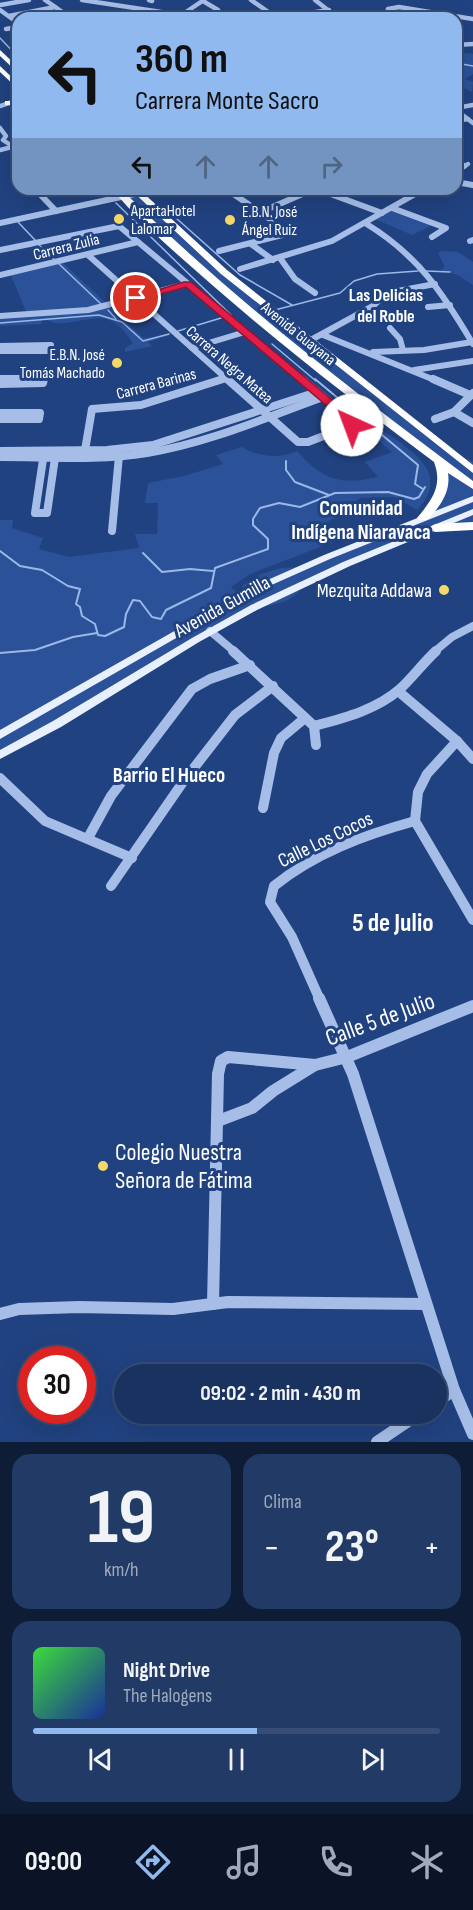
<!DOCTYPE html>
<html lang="es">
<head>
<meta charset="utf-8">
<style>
  body { margin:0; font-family:"Sofia Sans Condensed",sans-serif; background:#223a66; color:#f1f3f6; height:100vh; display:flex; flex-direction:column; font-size:22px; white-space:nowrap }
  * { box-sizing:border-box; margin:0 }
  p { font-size:20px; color:#9faabd }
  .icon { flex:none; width:33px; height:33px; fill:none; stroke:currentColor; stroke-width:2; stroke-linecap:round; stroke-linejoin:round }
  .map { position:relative; height:1442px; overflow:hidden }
  .details { display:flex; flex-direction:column; gap:12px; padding:12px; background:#0e1c35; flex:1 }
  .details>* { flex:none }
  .hud { position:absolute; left:12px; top:12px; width:450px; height:183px; border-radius:18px; box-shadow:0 6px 24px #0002,0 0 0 2px #374d75; background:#90b9f0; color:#111; overflow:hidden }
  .speed { position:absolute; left:18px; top:1346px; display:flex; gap:12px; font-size:30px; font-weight:700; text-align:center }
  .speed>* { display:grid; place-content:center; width:78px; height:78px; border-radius:50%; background:#193260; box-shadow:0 6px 24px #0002,0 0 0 2px #374d75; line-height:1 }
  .speed .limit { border:9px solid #d22; background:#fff; color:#111 }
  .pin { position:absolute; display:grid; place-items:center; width:51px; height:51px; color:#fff; margin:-26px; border:3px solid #fff; border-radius:50%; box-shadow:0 2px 6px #0007 }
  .me { position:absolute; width:66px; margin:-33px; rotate:317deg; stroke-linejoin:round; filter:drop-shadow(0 0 4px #0008) }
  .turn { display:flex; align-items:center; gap:21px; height:126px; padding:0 24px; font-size:27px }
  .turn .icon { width:78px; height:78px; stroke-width:2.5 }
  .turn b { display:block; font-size:42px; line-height:51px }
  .lanes { display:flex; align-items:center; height:57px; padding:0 24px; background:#0003; justify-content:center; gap:30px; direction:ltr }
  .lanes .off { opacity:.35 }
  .big { font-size:45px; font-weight:700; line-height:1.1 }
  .details .widget { flex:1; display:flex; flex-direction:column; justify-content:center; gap:9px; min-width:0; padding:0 21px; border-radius:18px; background:#223a66 }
  .details .dial { align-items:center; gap:0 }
  .dial b { font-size:78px; line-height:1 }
  .song { display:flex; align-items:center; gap:18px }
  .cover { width:72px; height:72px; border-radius:9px; background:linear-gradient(135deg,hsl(120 70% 55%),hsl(230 70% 35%)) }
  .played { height:6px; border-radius:3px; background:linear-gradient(90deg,#90b9f0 55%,#374d75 55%) }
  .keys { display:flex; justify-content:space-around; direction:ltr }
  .heat { display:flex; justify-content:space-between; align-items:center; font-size:33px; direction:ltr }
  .details .tiles { flex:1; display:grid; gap:12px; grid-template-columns:1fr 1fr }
  .widget:last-child { grid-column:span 2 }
  .trip { position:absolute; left:114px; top:1364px; width:333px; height:60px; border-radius:30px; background:#193260; box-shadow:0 6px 24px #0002,0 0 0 2px #374d75; font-weight:700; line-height:60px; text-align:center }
  .tab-bar { display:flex; height:96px; justify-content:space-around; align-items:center; background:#0a1426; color:#9faabd }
  .tab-bar .icon { width:42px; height:42px }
  .tab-bar .on { color:#90b9f0 }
  .tab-bar b { font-size:27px; color:#f1f3f6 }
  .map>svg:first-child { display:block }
</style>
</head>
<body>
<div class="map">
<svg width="473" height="1442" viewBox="0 0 473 1442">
  <rect width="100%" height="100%" fill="#214280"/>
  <g fill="#2b5298">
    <polygon points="465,53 473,54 473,74 465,79 473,82 472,92 461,87 456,87 456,60 461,60 459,57"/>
    <path d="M116,189H134L187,241L454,455L473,461V526L435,528L304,583C294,604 273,605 252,608L0,755V520H13L12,528L43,538L39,549L69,557L139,548L135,534H157L158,503H145L148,483L184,476L223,464L216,455L242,447C260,457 278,459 297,451C322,479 340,486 378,477L365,462L392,452L364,428L374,424C404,447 455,470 417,510L395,497L359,498C345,521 330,514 321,529L333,542L250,574L231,587L240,596L243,585L261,574L281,568L303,567L423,518L432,510L441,466L335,382L123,197L0,220L120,194Z"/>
    <polygon points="392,208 426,221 430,226 412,235 373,218"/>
    <polygon points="442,251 458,252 473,262 473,285 458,275 440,270 445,267 438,253"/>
    <path d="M61,261L143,338L171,335L148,342L152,346L125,352V348L133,343C109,307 97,320 63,323C52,324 52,320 42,320L41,324L0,326V316H28L10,273Z"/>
  </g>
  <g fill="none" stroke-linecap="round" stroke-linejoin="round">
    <g stroke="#9ab8e8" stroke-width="1.5">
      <polyline points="0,38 18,57"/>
      <polyline points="456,63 473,66"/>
      <polyline points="116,203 231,315"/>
      <polyline points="176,218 240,275 292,305"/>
      <polyline points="18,222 35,240"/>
      <polyline points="38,244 55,260"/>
      <polyline points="59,264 101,304"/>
      <polyline points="426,271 450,272"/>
      <polyline points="108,310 116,319"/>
      <polyline points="275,310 340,293 354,281 377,274 418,271"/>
      <polyline points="0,323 99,315 122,322 143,341 169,334"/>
      <polyline points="178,331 221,318"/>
      <polyline points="272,344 316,381"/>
    </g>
    <g stroke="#9ab8e8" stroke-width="2">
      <polyline points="315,379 418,465 415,484 423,489"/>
      <polyline points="286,461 286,470 295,482 329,495"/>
      <polyline points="0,551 20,566 42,570 68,586 80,589 76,604 80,607 82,616 95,624 98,635 105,636 124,627 126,614 133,600 140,601 152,617 161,619 166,610 211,588 215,568 268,549 268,539 253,525 253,519 260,508 279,503 300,507 335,493 388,492 414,499 419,497 425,487"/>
      <polyline points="143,553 162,572 190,569 213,571"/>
      <polyline points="0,653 35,650 73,637 97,633"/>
    </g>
    <g stroke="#a6bee7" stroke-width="4.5">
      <polyline points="45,0 71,18 118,18"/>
      <polyline points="82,0 181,15"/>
      <polyline points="149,0 152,1"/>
      <polyline points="251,0 277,18"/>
      <polyline points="315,0 338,18"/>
      <polyline points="203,1 218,10 224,18"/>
      <polyline points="0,5 29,0"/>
      <polyline points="0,10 18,23"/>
      <polyline points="9,16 55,7"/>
      <polyline points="177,18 204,0"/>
      <polyline points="277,18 329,10"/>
      <polyline points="396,18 388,9 399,7 473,19"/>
      <polyline points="6,29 18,27"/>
      <polyline points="456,45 473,44"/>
      <polyline points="0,106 18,100"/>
      <polyline points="456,108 473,105"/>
      <polyline points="456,110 473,123"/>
      <polyline points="456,121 468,119"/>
      <polyline points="0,128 6,136 3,140 18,150"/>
      <polyline points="0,150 12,147"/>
      <polyline points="462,168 468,164"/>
    </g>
    <g stroke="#a6bee7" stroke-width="6">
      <polyline points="456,171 464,166"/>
      <polyline points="456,182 473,185"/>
      <polyline points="35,189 56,211"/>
      <polyline points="317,189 382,213"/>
      <polyline points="392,208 446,228 432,237"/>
      <polyline points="261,212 314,189"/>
      <polyline points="0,223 158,189"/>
      <path d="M365,223C418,255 442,292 473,344"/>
      <polyline points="470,241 473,240"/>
      <polyline points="251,244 273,260"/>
      <polyline points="0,250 119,226 304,381"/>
      <polyline points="219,251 286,234 270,219 226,189"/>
      <polyline points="88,255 229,381"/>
      <polyline points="280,258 295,279 315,293"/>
      <polyline points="240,269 332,241 424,189"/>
      <polyline points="0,275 138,242"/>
      <polyline points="428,307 450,305"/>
      <polyline points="0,316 88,310 187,284"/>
      <polyline points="390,328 400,339 403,350"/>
      <polyline points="323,335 437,381"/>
      <polyline points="309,341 373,306 387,293 435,284"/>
      <polyline points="0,346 51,345 50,351 0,351"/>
      <polyline points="192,348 245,332"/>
      <polyline points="373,352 424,350 472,342"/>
      <polyline points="414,370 473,361"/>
      <polyline points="0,378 44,378 43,381"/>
      <polyline points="218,381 226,378"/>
    </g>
    <g stroke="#a6bee7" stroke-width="8">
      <polyline points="227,379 298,442 308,442 352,425 349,418 302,379"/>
      <polyline points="433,379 470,395"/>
      <polyline points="0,384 43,383 44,379"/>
      <polyline points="454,412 473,423"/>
      <polyline points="0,413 40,413 39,419 0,419"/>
      <polyline points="435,419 454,412 473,393"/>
      <polyline points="0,451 107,450 153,445 317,392"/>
      <polyline points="44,453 35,513 47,513 56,451"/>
      <polyline points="84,456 92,409 141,405 223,379"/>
      <path d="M0,457C49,457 99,461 147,453C208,443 265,418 323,397"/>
      <polyline points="112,531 119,456"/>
      <polyline points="210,631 235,652"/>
      <polyline points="434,652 452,637 473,626"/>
    </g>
    <g stroke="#a6bee7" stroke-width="10">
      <polyline points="233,651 314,726 316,745"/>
      <polyline points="398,691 457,741 473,759"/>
      <path d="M314,726C344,718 376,710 400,689C413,677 423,663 436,651"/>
      <polyline points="457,741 427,774 418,792 415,821 473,920"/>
      <polyline points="0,778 45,821 132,858"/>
      <polyline points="263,808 274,753 281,738 305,718"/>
      <polyline points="88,838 111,796 192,689 210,679 250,665"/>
      <polyline points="111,886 183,782 235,715 273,686"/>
      <path d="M320,1000L292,937L270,902L274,886C315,853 364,835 415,821"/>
    </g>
    <g stroke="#a6bee7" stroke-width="12">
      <polyline points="319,998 353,1074 454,1390 473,1434"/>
      <polyline points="218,1121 252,1108 273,1091 315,1065"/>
      <polyline points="213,1304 218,1074 221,1061 228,1057 315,1065 347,1057 473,1006"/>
      <polyline points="0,1314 19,1309 79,1307 173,1309 228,1302 426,1304"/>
      <polyline points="436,1402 454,1390"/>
      <polyline points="377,1442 420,1413"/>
    </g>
    <g fill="#e8effd" fill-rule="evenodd">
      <polygon points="473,496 473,502 330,559 258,591 0,739 0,730 252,587 324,555"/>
      <polygon points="473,509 473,515 350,566 257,610 199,642 61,727 0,759 0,750 53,721 192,638 251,605 343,562"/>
    </g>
    <g fill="#fff" fill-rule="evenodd">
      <polygon points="0,50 18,67 18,73 0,56"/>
      <polygon points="0,66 18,83 18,89 0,72"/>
      <rect x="5" y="101" width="13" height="4"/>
      <path d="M112,189H121C230,297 350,389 473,481V489L448,473C451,492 440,507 427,520H419L417,518C432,500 443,486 434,462C358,405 283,347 211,284C177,254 141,224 112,189Z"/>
      <polygon points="130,189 139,189 227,270 473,465 473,473 221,274"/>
      <polygon points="473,522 473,530 435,532 429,528 435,524"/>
    </g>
  </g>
  <polygon fill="#e11d48" stroke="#92132f" stroke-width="1.5" points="184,282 191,282 355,419 355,428 348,428 346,422 186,287 136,301 131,298"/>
  <g fill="#f4d868" stroke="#214280" stroke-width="2">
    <circle cx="119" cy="219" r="6"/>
    <circle cx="230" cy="220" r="6"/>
    <circle cx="117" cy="363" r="6"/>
    <circle cx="444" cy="590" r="6"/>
    <circle cx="103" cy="1166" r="6"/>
  </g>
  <g text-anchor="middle" stroke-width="6" stroke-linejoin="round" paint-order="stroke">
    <g font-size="16" fill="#fff" stroke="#214280" text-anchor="start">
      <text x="131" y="216">ApartaHotel<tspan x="131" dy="18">Lalomar</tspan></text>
      <text x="242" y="217">E.B.N. José<tspan x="242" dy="18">Ángel Ruiz</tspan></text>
      <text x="105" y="360" text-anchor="end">E.B.N. José<tspan x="105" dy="18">Tomás Machado</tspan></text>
    </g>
    <g font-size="16" fill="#fff" stroke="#214280">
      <text transform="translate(66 246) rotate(-14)" y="6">Carrera Zulia</text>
      <text transform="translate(299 333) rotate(39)" y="6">Avenida Guayana</text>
      <text transform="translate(230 364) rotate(41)" y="6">Carrera Negra Matea</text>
      <text transform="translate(156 383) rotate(-15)" y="6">Carrera Barinas</text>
    </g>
    <g font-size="18" font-weight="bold" fill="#fff" stroke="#214280">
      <text x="386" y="301">Las Delicias<tspan x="386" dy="21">del Roble</tspan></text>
    </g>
    <g font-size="20" fill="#fff" stroke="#214280" text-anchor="end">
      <text x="432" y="597">Mezquita Addawa</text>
    </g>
    <g font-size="20" fill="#fff" stroke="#214280">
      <text transform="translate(222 606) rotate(-29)" y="7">Avenida Gumilla</text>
      <text transform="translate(325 839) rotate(-26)" y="7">Calle Los Cocos</text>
    </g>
    <g font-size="21" font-weight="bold" fill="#fff" stroke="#214280">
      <text x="361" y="515">Comunidad<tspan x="361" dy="24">Indígena Niaravaca</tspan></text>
      <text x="169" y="782">Barrio El Hueco</text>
    </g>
    <g font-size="24" fill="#fff" stroke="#214280">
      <text transform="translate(380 1019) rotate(-20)" y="8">Calle 5 de Julio</text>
    </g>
    <g font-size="24" fill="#fff" stroke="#214280" text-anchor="start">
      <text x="115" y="1160">Colegio Nuestra<tspan x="115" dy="28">Señora de Fátima</tspan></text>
    </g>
    <g font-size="26" font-weight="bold" fill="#fff" stroke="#214280">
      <text x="393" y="931">5 de Julio</text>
    </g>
  </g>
</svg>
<div class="speed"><div class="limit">30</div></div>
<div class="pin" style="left:136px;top:298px;background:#d93025"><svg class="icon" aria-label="arrive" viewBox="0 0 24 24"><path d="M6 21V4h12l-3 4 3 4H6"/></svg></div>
<svg class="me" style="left:352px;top:425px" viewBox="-20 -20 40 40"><circle r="19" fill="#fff"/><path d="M0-13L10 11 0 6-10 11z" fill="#e11d48"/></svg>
<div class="trip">09:02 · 2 min · 430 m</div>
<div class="hud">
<div class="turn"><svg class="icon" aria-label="left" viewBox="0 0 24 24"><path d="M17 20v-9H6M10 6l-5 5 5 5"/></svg><div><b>360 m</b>Carrera Monte Sacro</div></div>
<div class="lanes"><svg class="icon" aria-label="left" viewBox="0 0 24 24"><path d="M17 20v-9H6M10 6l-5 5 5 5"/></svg><svg class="icon off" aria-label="ahead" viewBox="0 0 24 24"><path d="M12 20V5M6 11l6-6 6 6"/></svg><svg class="icon off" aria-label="ahead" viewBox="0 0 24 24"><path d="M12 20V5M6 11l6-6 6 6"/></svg><svg class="icon off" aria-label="right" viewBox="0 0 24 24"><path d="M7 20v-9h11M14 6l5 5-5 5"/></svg></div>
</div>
</div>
<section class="details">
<div class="tiles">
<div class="widget dial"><b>19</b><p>km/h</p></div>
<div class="widget"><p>Clima</p>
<div class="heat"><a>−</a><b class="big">23°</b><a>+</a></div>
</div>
<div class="widget">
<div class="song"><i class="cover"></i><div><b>Night Drive</b><p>The Halogens</p></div></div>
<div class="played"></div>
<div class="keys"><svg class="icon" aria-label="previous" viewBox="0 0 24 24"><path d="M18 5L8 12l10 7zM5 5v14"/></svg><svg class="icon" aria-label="pause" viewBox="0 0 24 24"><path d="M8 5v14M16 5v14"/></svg><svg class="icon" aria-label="next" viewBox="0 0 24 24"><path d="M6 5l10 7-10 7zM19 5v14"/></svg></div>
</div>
</div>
</section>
<nav class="tab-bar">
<b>09:00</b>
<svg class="icon on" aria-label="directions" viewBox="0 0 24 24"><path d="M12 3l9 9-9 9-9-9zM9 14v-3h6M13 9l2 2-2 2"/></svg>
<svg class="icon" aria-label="music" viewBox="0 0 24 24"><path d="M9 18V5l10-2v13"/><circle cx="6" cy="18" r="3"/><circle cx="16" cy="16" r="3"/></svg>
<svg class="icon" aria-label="phone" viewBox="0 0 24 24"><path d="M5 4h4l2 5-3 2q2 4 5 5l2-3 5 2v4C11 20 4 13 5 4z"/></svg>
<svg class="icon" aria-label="climate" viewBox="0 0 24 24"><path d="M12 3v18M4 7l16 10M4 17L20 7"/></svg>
</nav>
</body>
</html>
